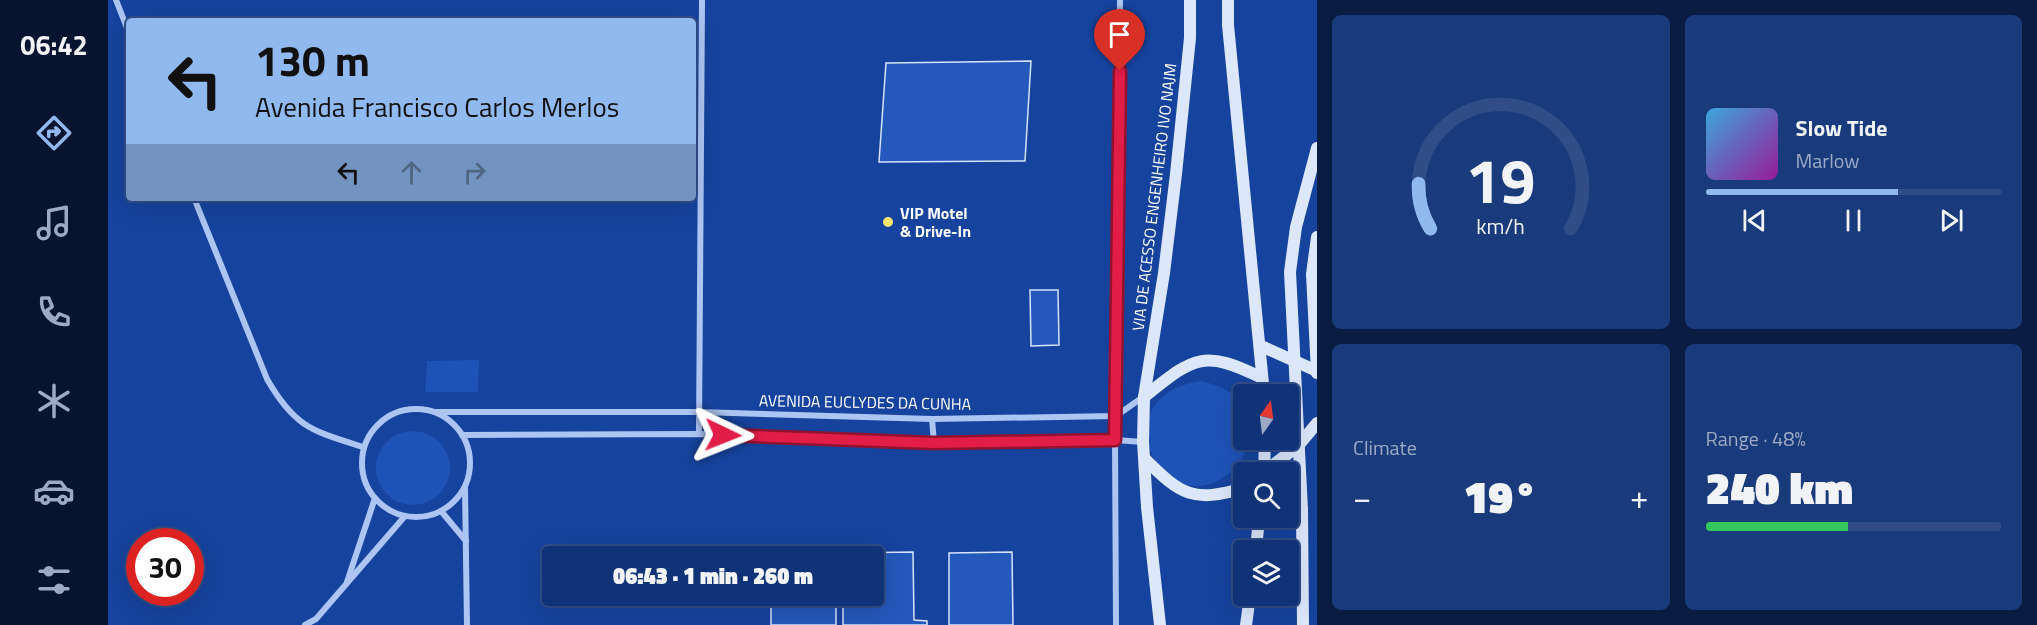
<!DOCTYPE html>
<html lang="en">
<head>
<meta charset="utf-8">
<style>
  body { margin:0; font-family:"Titillium Web",sans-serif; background:#193a7b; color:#f1f3f6; height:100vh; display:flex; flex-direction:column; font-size:22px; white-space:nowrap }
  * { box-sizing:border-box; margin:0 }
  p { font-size:20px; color:#9caac5 }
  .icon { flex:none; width:33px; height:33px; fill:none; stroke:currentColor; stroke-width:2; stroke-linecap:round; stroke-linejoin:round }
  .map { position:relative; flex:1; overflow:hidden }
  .sheet { display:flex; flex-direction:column; gap:15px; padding:15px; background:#091c41; width:720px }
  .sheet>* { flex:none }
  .guide { position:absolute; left:18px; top:18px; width:570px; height:183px; border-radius:6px; box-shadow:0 6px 24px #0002,0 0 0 2px #304d88; background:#90b9f0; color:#111; overflow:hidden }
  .needle { width:39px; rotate:14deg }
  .fabs { position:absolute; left:1125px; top:384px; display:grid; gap:12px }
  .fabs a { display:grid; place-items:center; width:66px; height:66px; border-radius:6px; background:#103276; box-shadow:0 6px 24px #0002,0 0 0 2px #304d88; font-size:30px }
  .speed { position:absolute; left:18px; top:528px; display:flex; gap:12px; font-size:30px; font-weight:700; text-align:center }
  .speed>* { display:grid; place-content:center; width:78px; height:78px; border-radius:50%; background:#103276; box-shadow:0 6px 24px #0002,0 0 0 2px #304d88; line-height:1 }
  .speed .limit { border:9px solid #d22; background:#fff; color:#111 }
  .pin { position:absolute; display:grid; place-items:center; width:51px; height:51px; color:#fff; margin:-62px -26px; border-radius:50% 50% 50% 0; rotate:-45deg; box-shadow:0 0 6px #0007 }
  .pin .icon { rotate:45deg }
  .me { position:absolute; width:66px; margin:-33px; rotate:92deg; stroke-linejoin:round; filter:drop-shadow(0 0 4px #0008) }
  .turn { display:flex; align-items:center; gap:21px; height:126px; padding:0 30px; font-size:27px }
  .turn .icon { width:78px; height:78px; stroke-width:2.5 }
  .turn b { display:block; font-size:42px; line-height:51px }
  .lanes { display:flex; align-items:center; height:57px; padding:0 30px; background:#0003; justify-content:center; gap:30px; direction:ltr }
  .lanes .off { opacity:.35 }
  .big { font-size:45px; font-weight:800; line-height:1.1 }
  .sheet .widget { flex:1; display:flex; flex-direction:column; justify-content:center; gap:9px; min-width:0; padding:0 21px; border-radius:9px; background:#193a7b }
  .sheet .dial { align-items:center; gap:0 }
  .dial svg { height:156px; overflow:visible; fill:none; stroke:#304d88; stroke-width:7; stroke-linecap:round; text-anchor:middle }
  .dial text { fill:#f1f3f6; stroke:none }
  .song { display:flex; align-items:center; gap:18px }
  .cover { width:72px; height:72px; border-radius:9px; background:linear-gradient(135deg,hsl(200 70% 55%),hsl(300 70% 35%)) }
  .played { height:6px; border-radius:3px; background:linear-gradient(90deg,#90b9f0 65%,#304d88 65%) }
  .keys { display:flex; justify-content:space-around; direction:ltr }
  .heat { display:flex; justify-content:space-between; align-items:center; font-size:33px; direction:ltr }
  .charge { height:9px; border-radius:4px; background:linear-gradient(90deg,#34c759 48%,#304d88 0) }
  .sheet .tiles { flex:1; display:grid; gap:15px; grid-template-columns:repeat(2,1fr) }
  .trip { position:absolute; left:434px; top:546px; width:342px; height:60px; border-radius:6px; background:#103276; box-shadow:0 6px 24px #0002,0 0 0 2px #304d88; font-weight:800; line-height:60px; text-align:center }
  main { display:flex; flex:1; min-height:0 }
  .dock { display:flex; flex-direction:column; width:108px; justify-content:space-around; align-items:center; background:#06142f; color:#9caac5 }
  .dock .icon { width:42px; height:42px }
  .dock .on { color:#90b9f0 }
  .dock b { font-size:27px; color:#f1f3f6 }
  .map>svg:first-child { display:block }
</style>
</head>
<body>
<main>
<nav class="dock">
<b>06:42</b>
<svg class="icon on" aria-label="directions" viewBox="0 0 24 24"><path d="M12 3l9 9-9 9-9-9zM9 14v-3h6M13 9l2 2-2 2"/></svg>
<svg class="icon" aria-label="music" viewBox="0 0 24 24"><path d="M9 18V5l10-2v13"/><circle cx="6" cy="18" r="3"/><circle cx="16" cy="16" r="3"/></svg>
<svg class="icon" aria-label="phone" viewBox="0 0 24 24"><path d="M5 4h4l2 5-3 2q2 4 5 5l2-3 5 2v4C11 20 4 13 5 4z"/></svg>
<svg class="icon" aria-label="climate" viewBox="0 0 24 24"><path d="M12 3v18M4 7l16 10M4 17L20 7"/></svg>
<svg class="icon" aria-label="car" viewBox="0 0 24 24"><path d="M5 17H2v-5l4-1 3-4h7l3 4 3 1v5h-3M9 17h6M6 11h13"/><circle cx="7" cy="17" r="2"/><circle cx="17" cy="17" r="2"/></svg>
<svg class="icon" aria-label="filters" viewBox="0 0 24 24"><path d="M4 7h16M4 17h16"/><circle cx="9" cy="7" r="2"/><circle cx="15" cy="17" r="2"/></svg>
</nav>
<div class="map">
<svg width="1209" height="625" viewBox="0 0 1209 625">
  <rect width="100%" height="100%" fill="#16439d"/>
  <g fill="#1e53b6">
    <polygon points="371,360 370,392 317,392 319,361"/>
    <path d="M1093,381C1108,385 1131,391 1135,410C1138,419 1135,430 1136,440H1141C1137,458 1129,469 1113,479C1052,516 992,396 1093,381Z"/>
    <circle cx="305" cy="468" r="37"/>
  </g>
  <g fill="#2558bb" stroke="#d5e3fd" stroke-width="1.5">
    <polygon points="923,61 917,161 771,162 778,63"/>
    <polygon points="922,290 950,290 951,345 923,346"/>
    <polygon points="728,549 728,556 662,556 662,552"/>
    <polygon points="805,552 806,620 819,621 819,625 735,625 735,596 765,596 765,556 736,556 736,553"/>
    <polygon points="904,552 905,625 841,625 841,553"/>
    <rect x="663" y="596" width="65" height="29"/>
  </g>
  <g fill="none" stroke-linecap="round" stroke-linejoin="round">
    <g stroke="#adc5f3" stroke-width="6">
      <polyline points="8,0 21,33"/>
      <path d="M86,198L159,379C187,428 205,431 255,447"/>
      <circle cx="308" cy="463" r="54"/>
      <polyline points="328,412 591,412 824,419 1008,416 1035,397"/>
      <polyline points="824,419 826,443"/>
      <polyline points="591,434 594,0"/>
      <polyline points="354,435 591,434 826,443 1007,440 1035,442"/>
      <polyline points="357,488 359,625"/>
      <polyline points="333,511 358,541"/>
      <polyline points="239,582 267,498"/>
      <polyline points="197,625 208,619 297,516"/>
      <polyline points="1008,625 1007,440 1012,0"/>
    </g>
    <g stroke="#dce7fc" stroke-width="12">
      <polyline points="1120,0 1120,25 1156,394"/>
      <polyline points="1209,237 1204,274 1209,373"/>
      <polyline points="1153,346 1209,371"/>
      <path d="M1036,397C1085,358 1094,348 1154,378"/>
      <path d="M1037,459C1073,495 1085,503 1136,488"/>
      <polyline points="1156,472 1190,446 1209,423"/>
      <polyline points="1156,472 1157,440"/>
      <polyline points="1180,503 1194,510"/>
      <polyline points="1148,550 1151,518"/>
      <polyline points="1052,625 1039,507 1035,442 1036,397 1056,273 1068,174 1082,38 1082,0"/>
      <polyline points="1138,625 1142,596"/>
      <polyline points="1195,625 1194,510 1182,272 1188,227 1209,148"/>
    </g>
  </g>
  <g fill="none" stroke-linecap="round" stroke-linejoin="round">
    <g stroke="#92132f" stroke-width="15">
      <polyline id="route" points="615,435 826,443 1007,440 1012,71"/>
    </g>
    <use href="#route" stroke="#e11d48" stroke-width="10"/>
  </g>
  <circle fill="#ffe46f" stroke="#16439d" stroke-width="2" cx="780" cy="222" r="6"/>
  <g text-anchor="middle" stroke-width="6" stroke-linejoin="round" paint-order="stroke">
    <g font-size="16" fill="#fff" stroke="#16439d">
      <text transform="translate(1046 197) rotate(-83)" y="6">VIA DE ACESSO ENGENHEIRO IVO NAJM</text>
      <text transform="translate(757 402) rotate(1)" y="6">AVENIDA EUCLYDES DA CUNHA</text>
    </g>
    <g font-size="16" font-weight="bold" fill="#fff" stroke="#16439d" text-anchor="start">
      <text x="792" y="219">VIP Motel<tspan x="792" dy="18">&amp; Drive-In</tspan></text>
    </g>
  </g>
</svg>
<div class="fabs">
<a><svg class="needle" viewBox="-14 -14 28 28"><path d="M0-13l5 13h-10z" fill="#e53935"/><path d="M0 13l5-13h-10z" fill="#9caac5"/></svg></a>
<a><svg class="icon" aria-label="search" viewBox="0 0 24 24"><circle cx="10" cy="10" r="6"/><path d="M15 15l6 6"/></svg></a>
<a><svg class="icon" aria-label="layers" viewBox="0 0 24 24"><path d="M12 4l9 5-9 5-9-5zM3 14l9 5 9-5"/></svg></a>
</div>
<div class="speed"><div class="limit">30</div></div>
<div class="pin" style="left:1012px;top:71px;background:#d93025"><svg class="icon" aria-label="arrive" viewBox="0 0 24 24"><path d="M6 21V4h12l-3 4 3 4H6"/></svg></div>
<svg class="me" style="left:615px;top:435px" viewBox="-20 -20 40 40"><path d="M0-17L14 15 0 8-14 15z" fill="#e11d48" stroke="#fff" stroke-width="4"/></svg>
<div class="trip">06:43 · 1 min · 260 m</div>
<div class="guide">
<div class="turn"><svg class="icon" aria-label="left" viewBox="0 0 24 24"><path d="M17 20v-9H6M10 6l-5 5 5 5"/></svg><div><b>130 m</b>Avenida Francisco Carlos Merlos</div></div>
<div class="lanes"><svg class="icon" aria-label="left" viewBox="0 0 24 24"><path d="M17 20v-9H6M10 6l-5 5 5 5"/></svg><svg class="icon off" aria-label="ahead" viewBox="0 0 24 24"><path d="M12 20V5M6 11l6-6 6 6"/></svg><svg class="icon off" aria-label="right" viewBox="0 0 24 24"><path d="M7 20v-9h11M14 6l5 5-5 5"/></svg></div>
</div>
</div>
<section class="sheet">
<div class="tiles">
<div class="widget dial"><svg viewBox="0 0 100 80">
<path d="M14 69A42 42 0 1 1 86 69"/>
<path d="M14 69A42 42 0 0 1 8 46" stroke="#90b9f0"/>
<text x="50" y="56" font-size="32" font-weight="700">19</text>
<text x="50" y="72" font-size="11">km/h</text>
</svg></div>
<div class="widget">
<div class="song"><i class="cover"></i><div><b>Slow Tide</b><p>Marlow</p></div></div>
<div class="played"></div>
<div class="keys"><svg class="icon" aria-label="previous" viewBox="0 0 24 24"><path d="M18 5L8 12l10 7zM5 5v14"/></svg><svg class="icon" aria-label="pause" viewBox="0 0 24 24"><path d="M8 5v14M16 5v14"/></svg><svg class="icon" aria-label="next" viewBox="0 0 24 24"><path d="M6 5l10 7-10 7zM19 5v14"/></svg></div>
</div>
<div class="widget"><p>Climate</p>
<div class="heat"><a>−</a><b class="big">19°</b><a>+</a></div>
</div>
<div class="widget"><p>Range · 48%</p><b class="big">240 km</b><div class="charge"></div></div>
</div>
</section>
</main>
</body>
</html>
